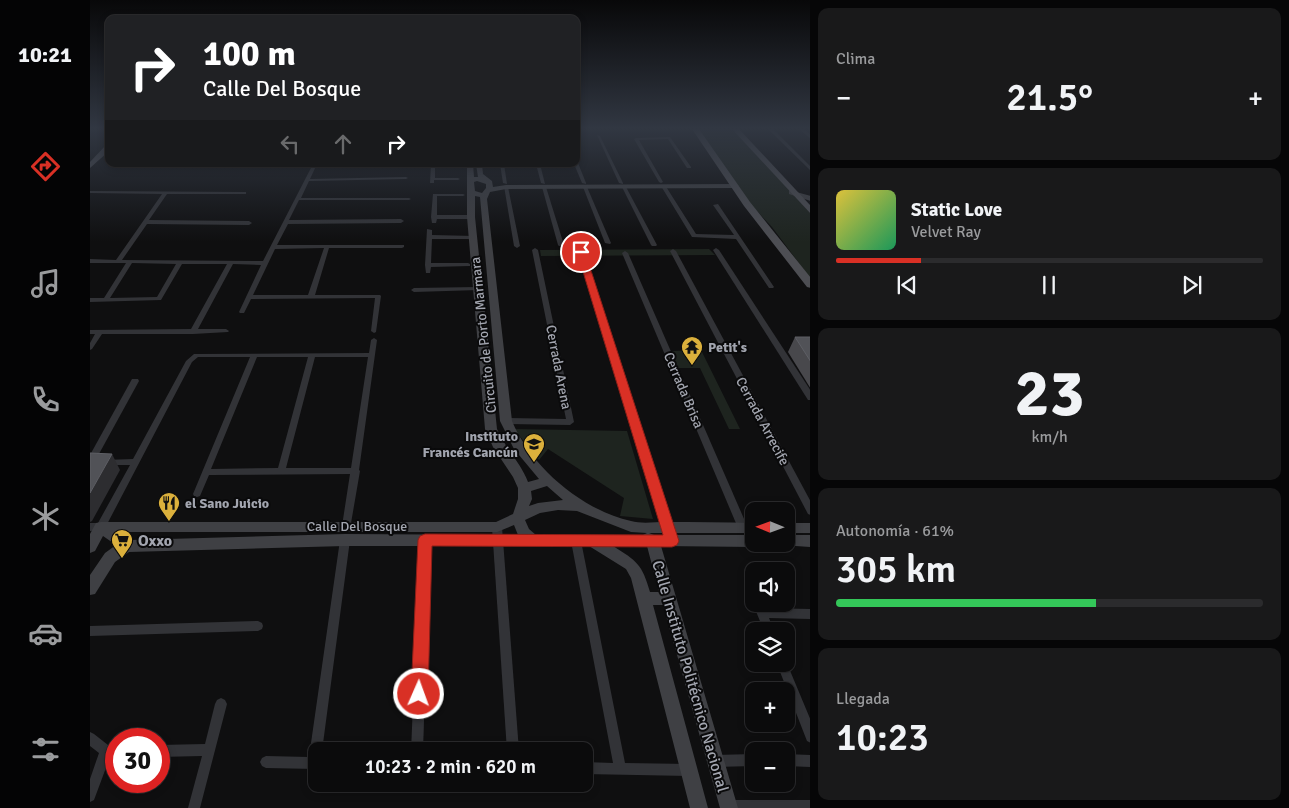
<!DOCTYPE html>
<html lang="es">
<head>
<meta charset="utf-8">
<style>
  body { margin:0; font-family:Signika,sans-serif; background:#19191a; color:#f1f3f6; height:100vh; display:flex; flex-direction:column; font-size:19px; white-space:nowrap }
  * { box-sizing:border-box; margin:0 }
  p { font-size:16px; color:#9a9b9d }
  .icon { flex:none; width:28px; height:28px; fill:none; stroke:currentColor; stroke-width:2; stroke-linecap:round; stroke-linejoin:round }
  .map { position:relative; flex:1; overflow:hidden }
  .sheet { display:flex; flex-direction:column; gap:8px; padding:8px; background:#060607; width:479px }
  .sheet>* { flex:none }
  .hud { position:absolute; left:15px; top:15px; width:475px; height:152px; border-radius:10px; box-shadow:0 2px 8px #0003,0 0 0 1px #2b2b2d; background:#202124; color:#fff; overflow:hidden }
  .needle { width:32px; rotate:271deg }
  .controls { position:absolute; left:655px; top:502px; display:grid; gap:10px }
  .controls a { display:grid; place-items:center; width:50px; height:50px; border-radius:10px; background:#0b0b0c; box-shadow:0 2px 8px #0003,0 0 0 1px #2b2b2d; font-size:25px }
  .speed { position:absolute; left:15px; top:728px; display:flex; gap:10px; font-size:25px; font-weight:700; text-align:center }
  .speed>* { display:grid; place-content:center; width:65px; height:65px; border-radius:50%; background:#0b0b0c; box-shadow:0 2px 8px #0003,0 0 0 1px #2b2b2d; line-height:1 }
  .speed .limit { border:8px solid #d22; background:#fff; color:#111 }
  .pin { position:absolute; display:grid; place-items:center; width:42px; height:42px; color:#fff; margin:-21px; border:2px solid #fff; border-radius:50%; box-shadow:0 1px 5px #0007 }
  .me { position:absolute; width:55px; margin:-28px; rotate:2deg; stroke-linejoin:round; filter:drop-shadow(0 0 4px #0008) }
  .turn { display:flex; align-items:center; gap:18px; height:105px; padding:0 15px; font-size:22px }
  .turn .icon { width:65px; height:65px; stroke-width:2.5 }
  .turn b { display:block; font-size:35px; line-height:42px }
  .lanes { display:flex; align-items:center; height:48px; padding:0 15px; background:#0003; justify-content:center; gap:25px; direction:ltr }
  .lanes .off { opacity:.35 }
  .big { font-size:38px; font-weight:600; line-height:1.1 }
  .sheet .tile { flex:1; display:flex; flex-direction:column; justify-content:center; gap:8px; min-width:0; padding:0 18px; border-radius:10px; background:#19191a }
  .sheet .dial { align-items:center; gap:0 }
  .dial b { font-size:65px; line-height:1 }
  .song { display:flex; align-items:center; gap:15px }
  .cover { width:60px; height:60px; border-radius:8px; background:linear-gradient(135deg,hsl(50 70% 55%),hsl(150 70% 35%)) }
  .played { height:5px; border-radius:2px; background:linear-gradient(90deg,#d93025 20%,#2b2b2d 20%) }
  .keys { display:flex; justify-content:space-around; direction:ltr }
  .heat { display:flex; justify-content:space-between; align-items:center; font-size:28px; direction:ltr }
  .charge { height:8px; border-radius:4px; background:linear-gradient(90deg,#34c759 61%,#2b2b2d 0) }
  .trip { position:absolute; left:218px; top:742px; width:285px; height:50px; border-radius:10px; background:#0b0b0c; box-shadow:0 2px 8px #0003,0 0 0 1px #2b2b2d; font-weight:600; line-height:50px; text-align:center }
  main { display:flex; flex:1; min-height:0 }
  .menu { display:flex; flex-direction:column; width:90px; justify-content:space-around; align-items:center; background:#040405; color:#9a9b9d }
  .menu .icon { width:35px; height:35px }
  .menu .on { color:#d93025 }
  .menu b { font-size:22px; color:#f1f3f6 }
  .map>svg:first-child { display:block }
</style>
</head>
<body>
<main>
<nav class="menu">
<b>10:21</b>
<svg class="icon on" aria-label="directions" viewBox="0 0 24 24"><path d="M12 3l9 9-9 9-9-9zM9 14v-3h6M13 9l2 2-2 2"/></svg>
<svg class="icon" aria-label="music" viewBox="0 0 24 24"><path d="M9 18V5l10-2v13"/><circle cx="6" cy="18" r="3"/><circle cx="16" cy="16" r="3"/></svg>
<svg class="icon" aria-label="phone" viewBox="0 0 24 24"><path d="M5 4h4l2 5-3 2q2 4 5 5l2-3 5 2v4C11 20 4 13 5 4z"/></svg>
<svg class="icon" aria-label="climate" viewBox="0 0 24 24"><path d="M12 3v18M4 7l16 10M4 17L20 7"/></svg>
<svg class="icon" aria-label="car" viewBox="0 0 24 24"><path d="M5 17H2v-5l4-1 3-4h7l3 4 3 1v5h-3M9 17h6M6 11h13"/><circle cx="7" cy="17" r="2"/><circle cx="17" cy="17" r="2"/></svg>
<svg class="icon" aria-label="filters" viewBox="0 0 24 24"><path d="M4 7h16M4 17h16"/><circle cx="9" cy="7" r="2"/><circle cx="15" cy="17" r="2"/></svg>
</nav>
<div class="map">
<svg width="721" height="808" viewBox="0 0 721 808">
  <rect width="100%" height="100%" fill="#0f0f10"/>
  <g fill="#1e241f">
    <polygon points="604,129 645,129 720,213 720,278 682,227 649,192"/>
    <polygon points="619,249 625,255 451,256 450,250"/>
    <polygon points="611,350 650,429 639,429 610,368 587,368 581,351"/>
    <polygon points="424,429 537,431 563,519 530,516 534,498 458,449 449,460"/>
  </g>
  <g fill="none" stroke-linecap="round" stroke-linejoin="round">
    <g fill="#323337" fill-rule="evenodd">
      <polygon points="678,129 683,129 721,167 721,171"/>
      <polygon points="709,129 714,129 721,135 721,139"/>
      <polygon points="507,135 510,136 533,183 533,184 529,183"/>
      <polygon points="580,137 601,167 601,168 597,168 578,139 549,140 573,182 571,183 569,182 544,139 546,138"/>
      <polygon points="486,162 488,163 496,183 496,184 492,183 484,164 486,164"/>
      <path d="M223,164H227L220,179L316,177L318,178L316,179L219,181L211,198H319L321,199L319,200H209L199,220L311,219L314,221L311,223L198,224L187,245H314V247L312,248H239L225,295H290L291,296L286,332L284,333L281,331L285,298L161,299L154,313H150L149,312L171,265L143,264L108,329H136L139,331L138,332L103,334H12L2,349L0,350V343L5,334H0V330L101,329L137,264H92L71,300L0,302V298H14L36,263H0V259L26,260L72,194L0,193V191L156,192V194H77L59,220L159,221L162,223L159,225L57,224L32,260L173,261ZM234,248L218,295H163L185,249ZM42,263L86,264L67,297L20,298Z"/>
      <polygon points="341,164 345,164 345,178 368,178 370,179 368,180 344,180 344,183 340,183"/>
      <polygon points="410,164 414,164 417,184 413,183"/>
      <polygon points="446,164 450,164 455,184 451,183"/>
      <polygon points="571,185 575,185 606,234 644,235 623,205 628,204 684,287 683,288 679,288 646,239 602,237 571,186"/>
      <polygon points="414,186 418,187 430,246 427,248 424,246"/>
      <polygon points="452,186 456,187 474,245 473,246 469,246 468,245 452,187"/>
      <polygon points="493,186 497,187 521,243 520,244 515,243 493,187"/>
      <polygon points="532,186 536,187 567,245 566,246 562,246 561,245 532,187"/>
      <polygon points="343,194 373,194 375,195 373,196 347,196 347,215 381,215 384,217 381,219 347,219 346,223 342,223 341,217"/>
      <polygon points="337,229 342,230 342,235 385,236 385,238 383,239 342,239 341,263 378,263 380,264 380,266 341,267 340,273 336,273 335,265"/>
      <polygon points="445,248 448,250 484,422 480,425 416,424 412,421 416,418 476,419 442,250"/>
      <polygon points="626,248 629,250 721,391 721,400 718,400 623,250"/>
      <polygon points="583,249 586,251 721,502 721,515 718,514 580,251"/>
      <polygon points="491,250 494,252 587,541 585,544 582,545 579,544 577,541 488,252"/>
      <polygon points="535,251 538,253 658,528 656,531 653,532 650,531 648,528 532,253"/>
      <polygon points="387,287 389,288 389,290 324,292 321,290 324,288"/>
      <path d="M284,338L287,340L269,470L270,471L260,529L257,530L254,529L252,526L260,474L119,475L110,496L107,497L104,496L103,494L160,357H108L102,362L14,530L0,531V523H8L40,465H17L14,464L13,462L14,460L43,459L96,361L104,354L279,353L281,340ZM167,357H218L188,468L121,469ZM225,357H278L261,468H196Z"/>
      <polygon points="42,379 48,379 49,381 4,463 0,464 0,455"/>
      <polygon points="407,523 410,524 412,527 429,751 417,751 402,527 404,524"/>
      <polygon points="255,536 258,537 260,540 232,751 226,751 226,769 176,768 172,766 170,762 172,758 176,756 219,757 250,540 252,537"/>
      <polygon points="335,536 338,537 340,540 333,751 321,751 330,540 332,537"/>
      <polygon points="486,537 489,538 491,541 535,763 599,764 603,766 605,770 603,774 599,776 494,774 494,762 523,763 481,541 483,538"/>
      <polygon points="664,602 664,604 673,604 675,608 721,609 721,619 679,618 684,631 674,631 663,604"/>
      <polygon points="168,621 172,623 173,626 172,629 168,631 0,636 0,626"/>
      <polygon points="696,661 721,721 721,743 717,741 687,664 696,664"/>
      <polygon points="131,698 135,700 137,704 110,808 98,808 112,756 69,757 69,745 115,744 125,704 127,700"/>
      <polygon points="0,732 4,734 18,745 26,745 26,757 20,757 4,800 0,802 0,779 9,753 0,746"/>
      <polygon points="664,754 664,766 625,767 621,765 619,761 621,757 625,755"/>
      <polygon points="696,754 721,755 721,767 696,766"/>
      <polygon points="638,800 721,800 721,808 633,808 632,806 634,802"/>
    </g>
    <g fill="#3f4044" fill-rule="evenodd">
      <path d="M377,164H383L384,177H388L386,164H392L393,174L402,181L403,187L416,185L645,184L649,186L645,188L416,189L400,192L397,199L422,421C441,467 492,510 541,521C551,524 565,522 575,522C605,522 634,522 664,523V533H559L564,535H664V544H670L664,547L571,546L648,808H630L573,605H563L618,808H600L541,578L536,569L499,546H255L39,552L25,562L5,594L0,595V575L15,553L26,545L13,536L5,551L0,553V534L6,523L11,522H406L423,514L428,499V488L423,477L403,447L395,429L377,217ZM387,181L396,184V188L392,193L385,191L384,182ZM385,196L390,197L410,421L424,449L449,479L438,482C431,463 415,448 407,429L385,217ZM457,486L473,500L448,503L439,506L442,499L441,491ZM468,510L487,511L541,532L557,533L553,535H446L439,529L435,520L450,513ZM424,525L428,535L255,534L41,540L30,532H407ZM523,546H557L569,592H560C552,564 547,561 523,546Z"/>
      <polygon points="699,190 721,196 721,201 699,194"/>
      <rect x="696" y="523" width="25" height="10"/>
      <polygon points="696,535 721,535 721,547 691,545 690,544 696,544"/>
    </g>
    <g fill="#4d4e53" fill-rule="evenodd">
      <polygon points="602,129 609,129 660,202 721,278 721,288 717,287 654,206"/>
      <polygon points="642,129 649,129 721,206 721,214"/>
      <polygon points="16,145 19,145 19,151 0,168 0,162"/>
    </g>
  </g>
  <polygon fill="#48484c" points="705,337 721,337 721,389 698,352"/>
  <polygon fill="#2d2d30" points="22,454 30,470 2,521 0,522 0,493"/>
  <g fill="#515257" stroke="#5e5f65">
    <polygon points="705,337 721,337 721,362"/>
    <polygon points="0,453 22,454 0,493"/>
  </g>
  <linearGradient id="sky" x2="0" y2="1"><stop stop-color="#080809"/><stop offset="0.53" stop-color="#313742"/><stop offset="1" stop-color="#313742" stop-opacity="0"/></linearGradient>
  <rect width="721" height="242" fill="url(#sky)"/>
  <polygon fill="#d93025" stroke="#8d1f18" points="491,249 495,252 589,541 587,545 582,547 342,546 338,694 335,700 329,702 323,700 321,694 328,540 330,536 335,534 573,535 487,252"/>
  <defs>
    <g id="temple-pin" transform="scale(1.125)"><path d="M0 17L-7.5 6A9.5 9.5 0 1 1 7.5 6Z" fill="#dbb03c" stroke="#0a0a0b"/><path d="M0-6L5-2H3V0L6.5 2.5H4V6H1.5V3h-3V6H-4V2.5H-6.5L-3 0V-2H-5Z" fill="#111"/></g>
    <g id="school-pin" transform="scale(1.125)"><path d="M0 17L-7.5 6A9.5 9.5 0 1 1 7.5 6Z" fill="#dbb03c" stroke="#0a0a0b"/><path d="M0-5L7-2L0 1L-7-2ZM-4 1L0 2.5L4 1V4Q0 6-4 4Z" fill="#111"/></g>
    <g id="restaurant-pin" transform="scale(1.125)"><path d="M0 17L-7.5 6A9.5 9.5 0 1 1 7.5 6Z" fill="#dbb03c" stroke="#0a0a0b"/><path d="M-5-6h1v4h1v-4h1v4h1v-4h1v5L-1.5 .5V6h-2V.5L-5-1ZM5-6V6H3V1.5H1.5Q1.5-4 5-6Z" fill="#111"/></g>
    <g id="supermarket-pin" transform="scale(1.125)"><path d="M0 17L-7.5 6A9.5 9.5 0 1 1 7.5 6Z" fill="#dbb03c" stroke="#0a0a0b"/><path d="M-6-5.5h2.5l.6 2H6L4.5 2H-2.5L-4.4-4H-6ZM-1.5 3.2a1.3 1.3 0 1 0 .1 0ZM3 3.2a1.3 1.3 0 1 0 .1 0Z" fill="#111"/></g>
  </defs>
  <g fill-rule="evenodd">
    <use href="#temple-pin" x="602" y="347"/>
    <use href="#school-pin" x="444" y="444"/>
    <use href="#restaurant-pin" x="79" y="503"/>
    <use href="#supermarket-pin" x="32" y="540"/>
  </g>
  <g text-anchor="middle" stroke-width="4" stroke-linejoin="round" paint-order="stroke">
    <g font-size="14" fill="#a2a5af" stroke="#0a0a0b">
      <text transform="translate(393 335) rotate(-96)" y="5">Circuito de Porto Marmara</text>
      <text transform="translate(469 367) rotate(79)" y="5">Cerrada Arena</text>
      <text transform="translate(594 390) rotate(67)" y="5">Cerrada Brisa</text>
      <text transform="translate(673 421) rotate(62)" y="5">Cerrada Arrecife</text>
      <text x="267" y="531">Calle Del Bosque</text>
    </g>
    <g font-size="14" font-weight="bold" fill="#a2a5af" stroke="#0a0a0b" text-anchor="start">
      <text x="618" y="352">Petit's</text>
      <text x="428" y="441" text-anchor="end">Instituto<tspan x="428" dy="16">Francés Cancún</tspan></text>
      <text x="95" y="508">el Sano Juicio</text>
    </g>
    <g font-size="16" font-weight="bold" fill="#a2a5af" stroke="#0a0a0b" text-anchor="start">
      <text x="48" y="546">Oxxo</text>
    </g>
    <g font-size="16" fill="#a2a5af" stroke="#0a0a0b">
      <text transform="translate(601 676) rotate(74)" y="6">Calle Instituto Politécnico Nacional</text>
    </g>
  </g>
</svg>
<div class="controls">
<a><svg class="needle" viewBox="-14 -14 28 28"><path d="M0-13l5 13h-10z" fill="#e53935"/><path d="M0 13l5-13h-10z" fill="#9a9b9d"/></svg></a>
<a><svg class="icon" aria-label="sound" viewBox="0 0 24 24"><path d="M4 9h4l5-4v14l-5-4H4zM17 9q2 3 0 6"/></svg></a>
<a><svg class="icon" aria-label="layers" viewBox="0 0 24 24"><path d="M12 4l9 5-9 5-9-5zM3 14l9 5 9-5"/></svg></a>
<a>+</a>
<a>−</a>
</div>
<div class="speed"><div class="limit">30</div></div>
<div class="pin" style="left:491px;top:252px;background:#d93025"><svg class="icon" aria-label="arrive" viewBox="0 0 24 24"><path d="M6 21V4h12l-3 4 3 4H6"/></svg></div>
<svg class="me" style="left:329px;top:694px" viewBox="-20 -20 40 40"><circle r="17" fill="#d93025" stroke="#fff" stroke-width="3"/><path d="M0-11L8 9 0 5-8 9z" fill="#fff"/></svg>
<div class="trip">10:23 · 2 min · 620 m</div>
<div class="hud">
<div class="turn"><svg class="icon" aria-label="right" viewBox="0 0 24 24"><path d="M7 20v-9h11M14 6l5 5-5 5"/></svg><div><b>100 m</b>Calle Del Bosque</div></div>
<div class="lanes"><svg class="icon off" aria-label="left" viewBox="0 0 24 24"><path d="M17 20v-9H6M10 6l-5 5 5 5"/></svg><svg class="icon off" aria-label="ahead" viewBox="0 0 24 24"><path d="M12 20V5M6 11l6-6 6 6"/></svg><svg class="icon" aria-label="right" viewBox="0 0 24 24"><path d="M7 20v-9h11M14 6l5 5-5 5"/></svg></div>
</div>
</div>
<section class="sheet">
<div class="tile"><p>Clima</p>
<div class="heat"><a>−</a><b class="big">21.5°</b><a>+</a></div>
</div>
<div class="tile">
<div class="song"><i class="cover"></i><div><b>Static Love</b><p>Velvet Ray</p></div></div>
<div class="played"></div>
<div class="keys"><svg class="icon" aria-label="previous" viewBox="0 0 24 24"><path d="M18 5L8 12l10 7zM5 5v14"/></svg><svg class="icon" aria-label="pause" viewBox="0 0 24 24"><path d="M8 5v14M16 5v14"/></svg><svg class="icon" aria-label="next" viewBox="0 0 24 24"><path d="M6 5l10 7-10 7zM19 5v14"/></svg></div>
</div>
<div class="tile dial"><b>23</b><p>km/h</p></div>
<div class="tile"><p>Autonomía · 61%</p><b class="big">305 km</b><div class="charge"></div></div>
<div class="tile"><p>Llegada</p><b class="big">10:23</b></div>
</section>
</main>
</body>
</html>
